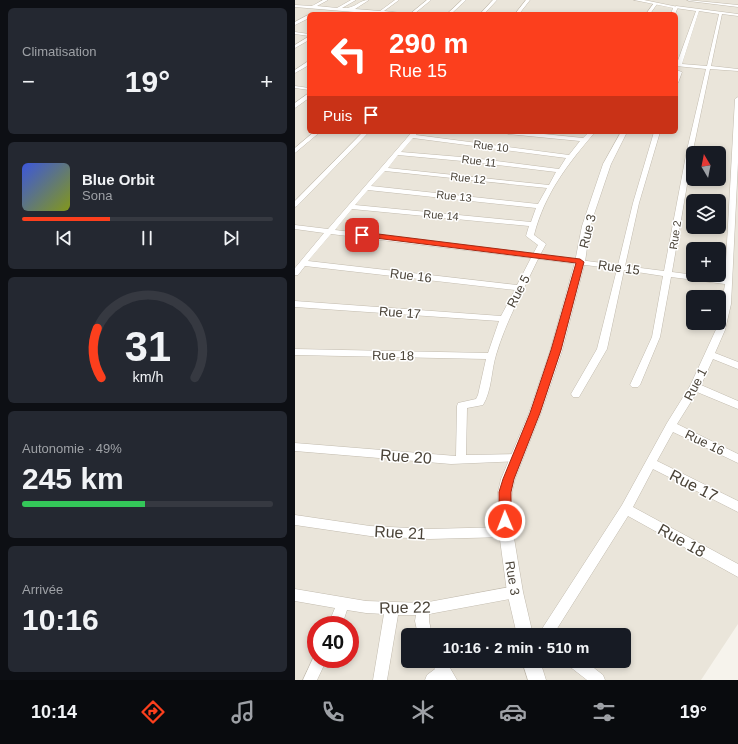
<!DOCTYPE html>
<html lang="fr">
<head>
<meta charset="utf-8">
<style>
  body { margin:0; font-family:Arial,sans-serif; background:#242831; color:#f1f3f6; height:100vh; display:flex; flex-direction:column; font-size:15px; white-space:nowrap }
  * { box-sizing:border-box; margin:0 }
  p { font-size:13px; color:#9ea1a6 }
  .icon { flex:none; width:22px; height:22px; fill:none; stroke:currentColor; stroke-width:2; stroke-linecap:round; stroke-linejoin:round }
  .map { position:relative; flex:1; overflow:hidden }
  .details { display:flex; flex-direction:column; gap:8px; padding:8px; background:#0d0f14; width:295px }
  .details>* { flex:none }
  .banner { position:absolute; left:12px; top:12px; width:371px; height:122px; border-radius:6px; box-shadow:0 2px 6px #0003; background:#fc3f1d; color:#fff; overflow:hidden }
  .needle { width:26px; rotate:350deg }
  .tools { position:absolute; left:391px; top:146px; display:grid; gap:8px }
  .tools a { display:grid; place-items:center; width:40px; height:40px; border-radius:6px; background:#171b24; box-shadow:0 2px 6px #0003; font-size:20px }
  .speed { position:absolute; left:12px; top:616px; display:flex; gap:8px; font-size:20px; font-weight:700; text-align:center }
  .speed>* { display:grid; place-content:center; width:52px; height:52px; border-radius:50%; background:#171b24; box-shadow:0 2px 6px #0003; line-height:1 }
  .speed .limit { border:6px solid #d22; background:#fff; color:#111 }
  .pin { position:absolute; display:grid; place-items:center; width:34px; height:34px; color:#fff; margin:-17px; border-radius:8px; box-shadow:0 2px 6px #0006 }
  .me { position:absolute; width:44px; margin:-22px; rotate:359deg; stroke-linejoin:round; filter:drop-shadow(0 0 3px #0008) }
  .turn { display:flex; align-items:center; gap:14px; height:84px; padding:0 16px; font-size:18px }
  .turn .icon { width:52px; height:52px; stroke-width:2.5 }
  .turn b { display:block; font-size:28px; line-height:34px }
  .then { display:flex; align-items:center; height:38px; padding:0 16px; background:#0003; gap:8px; font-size:15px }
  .big { font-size:30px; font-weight:700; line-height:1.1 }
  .details .card { flex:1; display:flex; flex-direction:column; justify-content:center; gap:6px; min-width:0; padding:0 14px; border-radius:6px; background:#242831 }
  .details .dial { align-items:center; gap:0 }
  .dial svg { height:104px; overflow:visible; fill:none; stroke:#363941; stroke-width:7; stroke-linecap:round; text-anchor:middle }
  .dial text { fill:#f1f3f6; stroke:none }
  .song { display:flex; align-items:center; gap:12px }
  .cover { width:48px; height:48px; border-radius:6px; background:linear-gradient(135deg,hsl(230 70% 55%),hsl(70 70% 35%)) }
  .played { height:4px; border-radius:2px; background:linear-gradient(90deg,#fc3f1d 35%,#363941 35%) }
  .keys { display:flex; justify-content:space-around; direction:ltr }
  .heat { display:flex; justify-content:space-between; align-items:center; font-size:22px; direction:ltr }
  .charge { height:6px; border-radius:3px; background:linear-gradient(90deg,#34c759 49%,#363941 0) }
  .trip { position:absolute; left:106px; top:628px; width:230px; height:40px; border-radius:6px; background:#171b24; box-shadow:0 2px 6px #0003; font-weight:700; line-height:40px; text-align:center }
  .tab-bar { display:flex; height:64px; justify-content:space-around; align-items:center; background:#090b0e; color:#9ea1a6 }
  .tab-bar .icon { width:28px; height:28px }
  .tab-bar .current { color:#fc3f1d }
  .tab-bar b { font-size:18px; color:#f1f3f6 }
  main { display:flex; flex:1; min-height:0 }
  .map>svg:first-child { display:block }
</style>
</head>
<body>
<main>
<section class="details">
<div class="card"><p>Climatisation</p>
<div class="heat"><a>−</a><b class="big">19°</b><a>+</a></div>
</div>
<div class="card">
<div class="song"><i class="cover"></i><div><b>Blue Orbit</b><p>Sona</p></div></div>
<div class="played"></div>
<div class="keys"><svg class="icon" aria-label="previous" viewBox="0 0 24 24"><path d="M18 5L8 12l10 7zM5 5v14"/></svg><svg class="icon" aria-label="pause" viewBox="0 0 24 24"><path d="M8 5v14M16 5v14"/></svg><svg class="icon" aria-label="next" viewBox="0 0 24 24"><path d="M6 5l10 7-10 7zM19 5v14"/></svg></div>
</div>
<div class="card dial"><svg viewBox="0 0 100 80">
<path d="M14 69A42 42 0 1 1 86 69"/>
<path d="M14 69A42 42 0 0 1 11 31" stroke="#fc3f1d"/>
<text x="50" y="56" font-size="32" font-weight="700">31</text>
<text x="50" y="72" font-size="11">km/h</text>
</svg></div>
<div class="card"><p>Autonomie · 49%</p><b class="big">245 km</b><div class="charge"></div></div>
<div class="card"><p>Arrivée</p><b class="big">10:16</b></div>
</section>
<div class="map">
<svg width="443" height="680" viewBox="0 0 443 680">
  <rect width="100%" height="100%" fill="#f6f3ec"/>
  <path fill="#eae5da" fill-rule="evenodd" d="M0,0H443V624L406,680H0ZM14,14H381V132H14ZM398,153H424V179H398ZM398,201H424V227H398ZM398,249H424V275H398ZM398,297H424V323H398ZM21,625H55V659H21ZM113,635H329V661H113Z"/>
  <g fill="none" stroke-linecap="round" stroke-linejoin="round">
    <g stroke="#c2bbae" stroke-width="1">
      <g id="minor">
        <path d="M28,0H33L22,6L42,8L56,0H61L47,8C61,9 63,0 74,0L60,9L85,11L100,0H104L89,11L115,14H83L0,7V5L17,6Z"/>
        <polygon points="132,0 136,0 119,14 115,14"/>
        <polygon points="167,0 171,0 156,14 152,14"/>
        <polygon points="198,0 202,0 189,14 185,14"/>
        <polygon points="231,0 235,0 224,14 220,14"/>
        <polygon points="392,0 443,5 443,7 394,1"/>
        <polygon points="359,3 362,4 355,14 351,14"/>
        <path d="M381,6L443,14V16L427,14L416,66L443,69V71L415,69L398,150L377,272L430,279L440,99L443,97V162L436,304L430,330L420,353L443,362V369L418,359L406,385L443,401V409L402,392L382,424L443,454V463L378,432L362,461L443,501V512L358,469L338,507L443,564V577L333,516L258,635H243L327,505L372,423L395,386L424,323L430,284L376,277L365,337L345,385L343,387H337L335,385L357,337L368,276L329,270L312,349L284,397H278L276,394L302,349L322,269L243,259C228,291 211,321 201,355C196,371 197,390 188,405L172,408L171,455L222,454L226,455L227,458L226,461L156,464L0,451V443L161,456L162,406L163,403L181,399L183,395L191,359L0,355V349L193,353L204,321L0,307V301L206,316L220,290L10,266L3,275H0V268L29,233L0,229V225L33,229L117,132H123L121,135L274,155L285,141L213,134L210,132H229L288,138L294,132H300C272,165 250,193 239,235L251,244L245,255L323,265L338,203L359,132H365L344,203L330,266L369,271L392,150L411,69L381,66L401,11L380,8ZM404,11L424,14L412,66L387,64ZM118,138L271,158L264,169L178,158L106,152ZM103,155L178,162L261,172L254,185L93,168ZM90,171L252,188L243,204L76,186ZM73,190L241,208L236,222L60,205ZM57,209L234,226L231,236L243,245L238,254L40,230ZM36,234L236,258L222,285L13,261Z"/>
        <polygon points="13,15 14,15 14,18 0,25 0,22"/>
        <polygon points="0,32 14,34 14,36 0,34"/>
        <polygon points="13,37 14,37 14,40 0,48 0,45"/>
        <polygon points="12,62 14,62 14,65 0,73 0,70"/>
        <polygon points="381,70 387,72 383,83 381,84 382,73"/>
        <polygon points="0,86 14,88 14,90 0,88"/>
        <polygon points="14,93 14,98 0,108 0,103"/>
        <polygon points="19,132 25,132 0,153 0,148"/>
        <polygon points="68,132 74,132 2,206 0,207 0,201"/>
        <polygon points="0,515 75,526 134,529 211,527 215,528 217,532 215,536 211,537 134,539 75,536 0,525"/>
        <polygon points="220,586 225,588 227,592 225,596 220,598 134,614 134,621 137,635 123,635 120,621 121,615 103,615 92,680 78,680 89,614 71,613 52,610 47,625 33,625 40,608 0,601 0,589 71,601 128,603"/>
        <polygon points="20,654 21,659 32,659 22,680 8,680"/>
        <polygon points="136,661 151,661 162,680 130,680 132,675 140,669"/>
        <polygon points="272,661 290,661 308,675 310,680 292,680 274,666"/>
      </g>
    </g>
    <g stroke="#c2bbae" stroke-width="1">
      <g id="tertiary">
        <polygon points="339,0 349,0 383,7 380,14 376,14 378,8"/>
        <polygon points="326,132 332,132 316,164 295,226 290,262 267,351 246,413 220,479 217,492 216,510 218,532 228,592 238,635 222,635 212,592 204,532 202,510 203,492 206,479 234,413 255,351 280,262 287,226 308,164"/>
        <polygon points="227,661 245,661 251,680 233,680"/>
      </g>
    </g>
    <use href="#minor" fill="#fff" fill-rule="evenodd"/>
    <use href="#tertiary" fill="#fff" fill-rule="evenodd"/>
  </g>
  <polygon fill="#fc3f1d" stroke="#a42913" points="67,232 285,259 289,262 266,350 245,413 219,479 216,492 216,521 214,525 210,526 206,525 204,521 204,492 208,479 235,413 256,350 281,263 64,236 64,233"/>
  <g text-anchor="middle" stroke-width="3" stroke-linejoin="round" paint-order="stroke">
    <g font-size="11" fill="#4b4439" stroke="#fff">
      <text transform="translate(196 146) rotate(7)" y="4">Rue 10</text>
      <text transform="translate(184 161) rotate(7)" y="4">Rue 11</text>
      <text transform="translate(173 178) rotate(6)" y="4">Rue 12</text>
      <text transform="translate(159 196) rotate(6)" y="4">Rue 13</text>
      <text transform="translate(146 215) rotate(5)" y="4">Rue 14</text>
      <text transform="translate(380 235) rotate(-81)" y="4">Rue 2</text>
    </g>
    <g font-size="13" fill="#4b4439" stroke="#fff">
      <text transform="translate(292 231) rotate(-76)" y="5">Rue 3</text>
      <text transform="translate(324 267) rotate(8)" y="5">Rue 15</text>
      <text transform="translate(116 275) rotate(7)" y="5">Rue 16</text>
      <text transform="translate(223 291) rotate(-63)" y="5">Rue 5</text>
      <text transform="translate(105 312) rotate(4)" y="5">Rue 17</text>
      <text transform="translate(98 355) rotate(1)" y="5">Rue 18</text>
      <text transform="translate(400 384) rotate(-63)" y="5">Rue 1</text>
      <text transform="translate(410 442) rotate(26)" y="5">Rue 16</text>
      <text transform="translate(218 578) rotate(81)" y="5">Rue 3</text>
    </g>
    <g font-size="16" fill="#4b4439" stroke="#fff">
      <text transform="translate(111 456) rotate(4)" y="6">Rue 20</text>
      <text transform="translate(399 485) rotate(27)" y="6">Rue 17</text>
      <text transform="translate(105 532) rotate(3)" y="6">Rue 21</text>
      <text transform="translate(387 540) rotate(29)" y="6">Rue 18</text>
      <text transform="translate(110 607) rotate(-1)" y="6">Rue 22</text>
    </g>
  </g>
</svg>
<div class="tools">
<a><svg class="needle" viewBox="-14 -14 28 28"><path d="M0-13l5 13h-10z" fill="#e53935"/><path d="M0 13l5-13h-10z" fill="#9ea1a6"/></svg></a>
<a><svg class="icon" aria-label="layers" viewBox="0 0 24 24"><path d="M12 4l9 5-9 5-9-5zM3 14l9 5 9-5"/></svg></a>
<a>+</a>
<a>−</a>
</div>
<div class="speed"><div class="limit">40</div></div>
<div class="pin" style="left:67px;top:235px;background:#d93025"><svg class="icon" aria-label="arrive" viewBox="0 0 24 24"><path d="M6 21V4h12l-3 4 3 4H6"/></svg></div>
<svg class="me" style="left:210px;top:521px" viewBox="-20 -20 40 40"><circle r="17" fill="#fc3f1d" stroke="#fff" stroke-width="3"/><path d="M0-11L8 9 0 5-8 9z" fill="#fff"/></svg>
<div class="trip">10:16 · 2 min · 510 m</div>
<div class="banner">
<div class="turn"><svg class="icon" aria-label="left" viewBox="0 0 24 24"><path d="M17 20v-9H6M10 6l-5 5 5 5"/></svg><div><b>290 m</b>Rue 15</div></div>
<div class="then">Puis<svg class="icon" aria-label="arrive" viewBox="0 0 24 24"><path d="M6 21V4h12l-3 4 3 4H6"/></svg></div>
</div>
</div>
</main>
<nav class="tab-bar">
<b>10:14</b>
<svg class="icon current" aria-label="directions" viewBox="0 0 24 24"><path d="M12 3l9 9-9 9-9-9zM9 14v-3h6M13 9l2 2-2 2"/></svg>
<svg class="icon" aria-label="music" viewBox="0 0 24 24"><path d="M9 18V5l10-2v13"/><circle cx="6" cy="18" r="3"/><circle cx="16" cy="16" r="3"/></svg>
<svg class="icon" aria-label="phone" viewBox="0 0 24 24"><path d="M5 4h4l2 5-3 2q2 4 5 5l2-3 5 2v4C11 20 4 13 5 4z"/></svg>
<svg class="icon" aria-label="climate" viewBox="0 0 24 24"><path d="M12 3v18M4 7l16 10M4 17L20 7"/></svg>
<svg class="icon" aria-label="car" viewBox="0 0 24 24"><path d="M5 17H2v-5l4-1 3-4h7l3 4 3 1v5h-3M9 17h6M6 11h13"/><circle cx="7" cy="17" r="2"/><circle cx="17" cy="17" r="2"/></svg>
<svg class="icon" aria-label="filters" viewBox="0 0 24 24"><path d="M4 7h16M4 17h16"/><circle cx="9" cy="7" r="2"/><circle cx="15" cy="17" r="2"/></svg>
<b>19°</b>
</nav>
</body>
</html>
